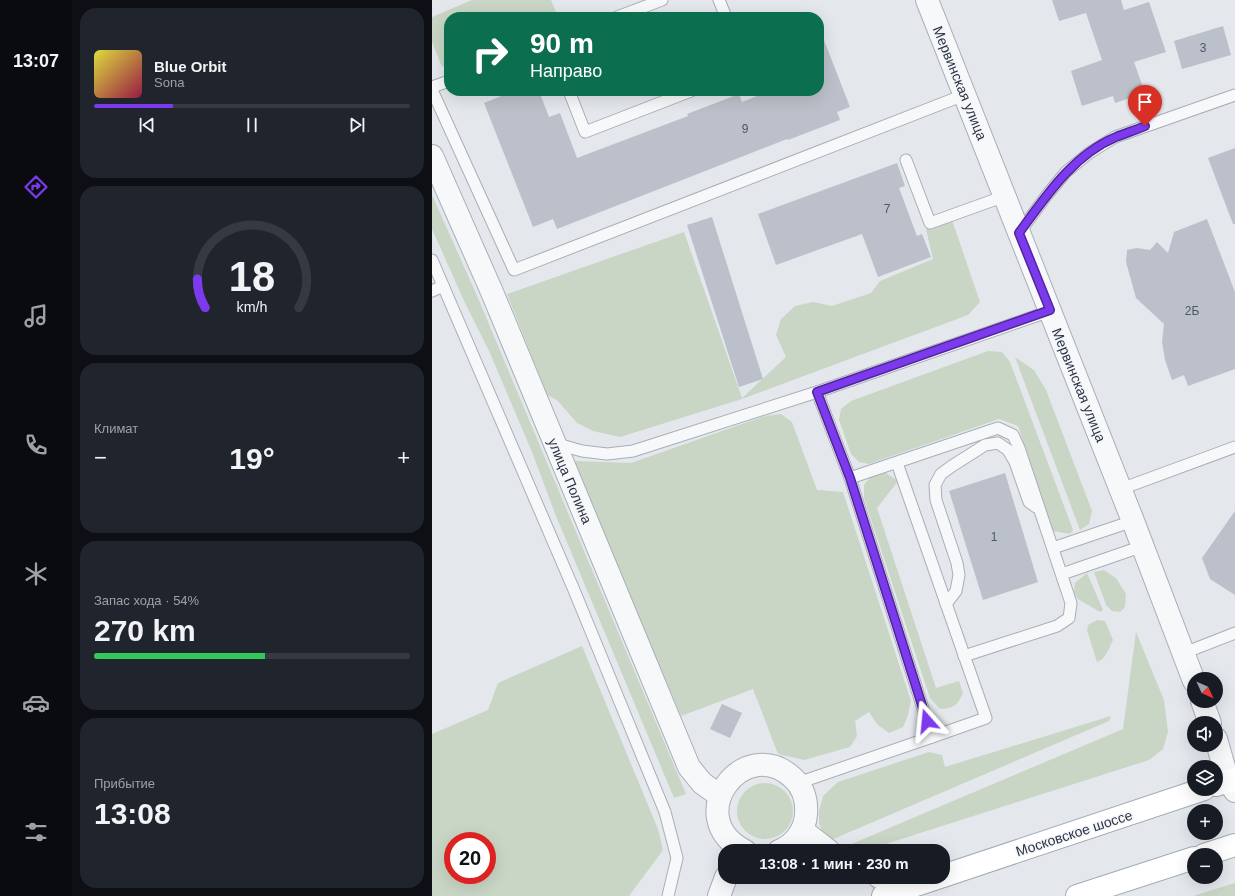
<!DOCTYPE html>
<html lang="ru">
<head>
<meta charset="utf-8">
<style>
  body { margin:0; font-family:Helvetica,sans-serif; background:#20242c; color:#f1f3f6; height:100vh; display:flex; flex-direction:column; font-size:15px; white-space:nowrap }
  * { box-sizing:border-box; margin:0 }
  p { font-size:13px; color:#9ea1a6 }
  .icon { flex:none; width:22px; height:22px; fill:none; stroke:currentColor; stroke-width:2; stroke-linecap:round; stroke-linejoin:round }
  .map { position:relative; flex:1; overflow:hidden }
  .sheet { display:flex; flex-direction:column; gap:8px; padding:8px; background:#0d0f14; width:360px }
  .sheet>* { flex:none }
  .guide { position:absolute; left:12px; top:12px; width:380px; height:84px; border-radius:16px; box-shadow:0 4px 16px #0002; background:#0b6e4f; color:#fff; overflow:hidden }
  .needle { width:26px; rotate:134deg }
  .controls { position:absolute; left:755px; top:672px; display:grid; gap:8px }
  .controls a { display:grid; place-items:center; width:36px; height:36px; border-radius:50%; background:#171b24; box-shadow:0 4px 16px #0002; font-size:20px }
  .speed { position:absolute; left:12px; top:832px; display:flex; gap:8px; font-size:20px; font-weight:700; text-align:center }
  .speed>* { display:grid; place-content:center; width:52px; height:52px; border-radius:50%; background:#171b24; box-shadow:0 4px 16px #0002; line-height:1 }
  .speed .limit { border:6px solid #d22; background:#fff; color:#111 }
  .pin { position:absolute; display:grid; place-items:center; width:34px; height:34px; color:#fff; margin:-41px -17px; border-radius:50% 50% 50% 0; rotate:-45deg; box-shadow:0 0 4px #0007 }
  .pin .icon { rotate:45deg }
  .me { position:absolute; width:44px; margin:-22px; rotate:342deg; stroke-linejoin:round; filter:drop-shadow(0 0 3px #0008) }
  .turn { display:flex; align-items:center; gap:14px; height:84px; padding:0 20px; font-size:18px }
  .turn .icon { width:52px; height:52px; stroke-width:2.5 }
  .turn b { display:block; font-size:28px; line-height:34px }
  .big { font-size:30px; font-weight:800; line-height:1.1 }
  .sheet .widget { flex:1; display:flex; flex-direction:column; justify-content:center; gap:6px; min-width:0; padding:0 14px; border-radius:16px; background:#20242c }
  .sheet .dial { align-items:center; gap:0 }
  .dial svg { height:104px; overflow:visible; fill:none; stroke:#363941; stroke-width:7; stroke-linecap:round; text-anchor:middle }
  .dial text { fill:#f1f3f6; stroke:none }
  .song { display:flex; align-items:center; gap:12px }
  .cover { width:48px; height:48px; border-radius:6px; background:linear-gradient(135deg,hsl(60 70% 55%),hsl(340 70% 35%)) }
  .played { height:4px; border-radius:2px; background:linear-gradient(90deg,#7c3aed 25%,#363941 25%) }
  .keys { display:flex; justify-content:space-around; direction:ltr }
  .heat { display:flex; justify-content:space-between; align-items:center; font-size:22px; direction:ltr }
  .charge { height:6px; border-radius:3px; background:linear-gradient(90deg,#34c759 54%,#363941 0) }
  .trip { position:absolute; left:286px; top:844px; width:232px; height:40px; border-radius:16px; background:#171b24; box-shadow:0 4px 16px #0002; font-weight:800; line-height:40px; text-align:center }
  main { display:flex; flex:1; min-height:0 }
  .tabs { display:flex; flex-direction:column; width:72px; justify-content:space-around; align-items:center; background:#090b0e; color:#9ea1a6 }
  .tabs .icon { width:28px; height:28px }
  .tabs .active { color:#7c3aed }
  .tabs b { font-size:18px; color:#f1f3f6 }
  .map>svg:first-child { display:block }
</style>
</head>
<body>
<main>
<nav class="tabs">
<b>13:07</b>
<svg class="icon active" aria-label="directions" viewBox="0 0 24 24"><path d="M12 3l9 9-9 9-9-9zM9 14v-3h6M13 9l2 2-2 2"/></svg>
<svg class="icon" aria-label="music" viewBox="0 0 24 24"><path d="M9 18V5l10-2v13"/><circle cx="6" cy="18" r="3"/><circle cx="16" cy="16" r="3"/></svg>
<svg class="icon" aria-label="phone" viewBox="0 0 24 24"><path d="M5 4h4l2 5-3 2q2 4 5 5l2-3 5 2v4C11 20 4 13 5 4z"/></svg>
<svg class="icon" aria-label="climate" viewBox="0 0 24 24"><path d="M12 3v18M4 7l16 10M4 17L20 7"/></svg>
<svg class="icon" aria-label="car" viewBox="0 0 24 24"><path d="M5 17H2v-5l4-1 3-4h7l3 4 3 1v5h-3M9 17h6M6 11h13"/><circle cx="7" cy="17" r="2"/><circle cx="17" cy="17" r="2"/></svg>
<svg class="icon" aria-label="filters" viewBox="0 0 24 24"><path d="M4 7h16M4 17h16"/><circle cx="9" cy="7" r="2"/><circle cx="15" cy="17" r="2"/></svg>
</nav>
<section class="sheet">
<div class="widget">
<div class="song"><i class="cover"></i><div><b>Blue Orbit</b><p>Sona</p></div></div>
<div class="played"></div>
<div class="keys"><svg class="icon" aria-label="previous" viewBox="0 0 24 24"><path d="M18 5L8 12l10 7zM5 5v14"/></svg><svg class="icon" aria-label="pause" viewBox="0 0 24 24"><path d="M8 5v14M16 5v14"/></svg><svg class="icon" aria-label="next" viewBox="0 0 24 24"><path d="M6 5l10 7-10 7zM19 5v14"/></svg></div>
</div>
<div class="widget dial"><svg viewBox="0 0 100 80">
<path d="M14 69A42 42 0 1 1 86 69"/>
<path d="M14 69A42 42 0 0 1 8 47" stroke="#7c3aed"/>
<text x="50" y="56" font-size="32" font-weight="700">18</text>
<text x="50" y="72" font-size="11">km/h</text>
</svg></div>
<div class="widget"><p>Климат</p>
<div class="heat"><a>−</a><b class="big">19°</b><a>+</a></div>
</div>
<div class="widget"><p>Запас хода · 54%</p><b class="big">270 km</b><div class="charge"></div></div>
<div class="widget"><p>Прибытие</p><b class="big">13:08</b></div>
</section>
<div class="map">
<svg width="803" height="896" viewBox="0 0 803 896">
  <rect width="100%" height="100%" fill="#e4e7ec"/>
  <g fill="#c9d6c5" fill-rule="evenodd">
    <polygon points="40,0 119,0 126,17 17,17 17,64 10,67 0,42 0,17"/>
    <polygon points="0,195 46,298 254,794 242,798 124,516 100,452 58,353 33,303 0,229"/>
    <polygon points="520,220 548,302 536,315 310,399 188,437 161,431 145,423 125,400 115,395 75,294 252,232 310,398 354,357 344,335 349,319 363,306 381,302 400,306 439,293 448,281 501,259 494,229"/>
    <polygon points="556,351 570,352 578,362 641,530 638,534 621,531 586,426 567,419 437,464 427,462 419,454 407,420 409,409 419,401"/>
    <polygon points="583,357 602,370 614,390 660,511 657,524 648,530"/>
    <polygon points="349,414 360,422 385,490 411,492 479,701 476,715 471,727 457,733 445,724 437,712 423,721 425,736 418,747 372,760 346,754 321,689 249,716 145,473 143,461 199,463 333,416"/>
    <path d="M454,473L466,481L445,508L504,688L527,681L531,693C526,704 522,709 508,709L498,698L432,498V485L441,474Z"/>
    <polygon points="672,570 684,578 694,594 693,607 688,612 680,611 674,605 662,572"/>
    <polygon points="655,573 671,610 668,612 646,599 642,593 643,583"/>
    <path d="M665,620L673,621L681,640C677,648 674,659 665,662L655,630L656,625Z"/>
    <polygon points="704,632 732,700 736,732 731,749 717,760 435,850 416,851 410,848 691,729"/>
    <path d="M150,646L226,829L231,850L197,896H0V734L56,710L66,683ZM21,841H55V875H21Z"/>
    <polygon points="679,716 677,721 399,840 391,834 387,823 387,811 391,796 406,782 497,752 510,755 513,767"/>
    <circle cx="333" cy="811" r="28"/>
    <polygon points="803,883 803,896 761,896"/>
  </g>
  <g fill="#bbc0ca">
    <polygon points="620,0 689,0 692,10 717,2 734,52 702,62 713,93 683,103 681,96 650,106 639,71 670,60 654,13 627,21"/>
    <polygon points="791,26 799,55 750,69 742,41"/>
    <polygon points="387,30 388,30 418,107 405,112 408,120 356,140 355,139 125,229 121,219 101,227 52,103 82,91 107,91 117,117 128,113 145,158 256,116 255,114 307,94 310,102 338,91 387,91"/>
    <polygon points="803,148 803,224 801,224 776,158"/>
    <polygon points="465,163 473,186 467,188 485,236 490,234 499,257 446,277 430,234 344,265 326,214"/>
    <polygon points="280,217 331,379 307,387 255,225"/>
    <polygon points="775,219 803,292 803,369 756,386 752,375 740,380 733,360 730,342 732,324 704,298 694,262 695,250 705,248 718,250 725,242 736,253 742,232"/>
    <polygon points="573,473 606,582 551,600 517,491"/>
    <polygon points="803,511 803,595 778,579 770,558"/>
    <polygon points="290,704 310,713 298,738 278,729"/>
  </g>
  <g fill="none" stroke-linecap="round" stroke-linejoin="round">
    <g stroke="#a9aeb7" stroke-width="13">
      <g id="service">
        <polyline points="287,0 294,17"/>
        <polyline points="185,17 230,0"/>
        <polyline points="0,87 17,81"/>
        <polyline points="0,90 82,270 532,95"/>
        <polyline points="137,91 153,132 259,91"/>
        <polyline points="474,160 498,223 573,196"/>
        <polyline points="587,233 615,195 634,172 657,153 683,137 803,95"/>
        <polyline points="0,260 142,590 233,812 245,858 236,896"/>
        <polyline points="0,291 11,286"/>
        <polyline points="122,443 150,451 175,454 201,451 385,392 618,311"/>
        <polyline points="465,463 554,718 500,737"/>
        <polyline points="418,478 566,428 581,435 587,448 639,603 637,618 625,626 532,656"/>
        <polyline points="689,489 803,447"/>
        <polyline points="621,548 701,521"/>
        <polyline points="630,574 711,546"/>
        <polyline points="514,604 524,591 527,575 525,563 504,500 503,485 509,474 520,466 553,445 566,443 576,450 583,462 597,502 604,507"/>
        <polyline points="752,653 803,633"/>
        <polyline points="366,783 500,737 418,478 385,392"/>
      </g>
    </g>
    <g stroke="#a9aeb7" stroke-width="24">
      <g id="minor">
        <polyline points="0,156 60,292 257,767 270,783 288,796"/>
        <polyline points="370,830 397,851"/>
        <path d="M313,851C248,818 312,732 361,778C371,787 375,800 374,814C373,831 362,845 347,851"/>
        <polyline points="447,877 476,888"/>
        <polyline points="287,896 294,877"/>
      </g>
    </g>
    <g stroke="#a9aeb7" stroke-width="24">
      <g id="tertiary">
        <polyline points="495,0 701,521 762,681"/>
        <polyline points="770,701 778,723"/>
        <polyline points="784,739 796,781 803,791"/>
      </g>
    </g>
    <g stroke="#a3abb8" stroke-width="24">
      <g id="primary">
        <polyline points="784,785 803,779"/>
        <polyline points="772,855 803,845"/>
        <polyline points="511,876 772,789"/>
        <polyline points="451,896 508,877"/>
        <polyline points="645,896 762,858"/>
      </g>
    </g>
    <use href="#service" stroke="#f7f8fa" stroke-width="11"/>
    <use href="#minor" stroke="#f7f8fa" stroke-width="22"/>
    <use href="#tertiary" stroke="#f7f8fa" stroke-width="22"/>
    <use href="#primary" stroke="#fff" stroke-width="22"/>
  </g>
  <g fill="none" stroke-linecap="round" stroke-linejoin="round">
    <g stroke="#51269a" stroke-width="10">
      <path id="route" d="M495,721L418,478L385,392L618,310L587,233C614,196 641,155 684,137C694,133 704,130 713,126"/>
    </g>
    <use href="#route" stroke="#7c3aed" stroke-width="7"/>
  </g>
  <g text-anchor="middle" stroke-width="3" stroke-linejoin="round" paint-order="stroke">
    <g font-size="12" fill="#4f5766">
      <text x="771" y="52">3</text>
      <text x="313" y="133">9</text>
      <text x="455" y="213">7</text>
      <text x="760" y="315">2Б</text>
      <text x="562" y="541">1</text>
    </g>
    <g font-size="14" fill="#2b3445" stroke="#f4f6f9">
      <text transform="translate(528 83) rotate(68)" y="5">Мервинская улица</text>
      <text transform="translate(647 385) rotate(68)" y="5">Мервинская улица</text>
      <text transform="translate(138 481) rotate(67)" y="5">улица Полина</text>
      <text transform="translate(642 833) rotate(-18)" y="5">Московское шоссе</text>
    </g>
  </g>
</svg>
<div class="controls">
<a><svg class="needle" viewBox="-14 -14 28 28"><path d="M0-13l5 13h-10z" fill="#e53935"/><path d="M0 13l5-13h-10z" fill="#9ea1a6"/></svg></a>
<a><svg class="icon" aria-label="sound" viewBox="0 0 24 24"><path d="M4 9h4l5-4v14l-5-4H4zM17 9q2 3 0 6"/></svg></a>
<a><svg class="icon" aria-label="layers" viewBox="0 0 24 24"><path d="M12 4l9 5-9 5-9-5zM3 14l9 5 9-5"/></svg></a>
<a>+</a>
<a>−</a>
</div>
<div class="speed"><div class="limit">20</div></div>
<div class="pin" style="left:713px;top:126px;background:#d93025"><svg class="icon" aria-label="arrive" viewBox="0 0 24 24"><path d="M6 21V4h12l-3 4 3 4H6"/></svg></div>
<svg class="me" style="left:495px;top:721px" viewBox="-20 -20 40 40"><path d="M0-17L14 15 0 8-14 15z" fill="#7c3aed" stroke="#fff" stroke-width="4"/></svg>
<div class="trip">13:08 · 1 мин · 230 m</div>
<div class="guide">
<div class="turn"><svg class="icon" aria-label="right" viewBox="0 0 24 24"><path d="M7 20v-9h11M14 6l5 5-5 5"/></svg><div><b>90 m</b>Направо</div></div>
</div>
</div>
</main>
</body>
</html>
